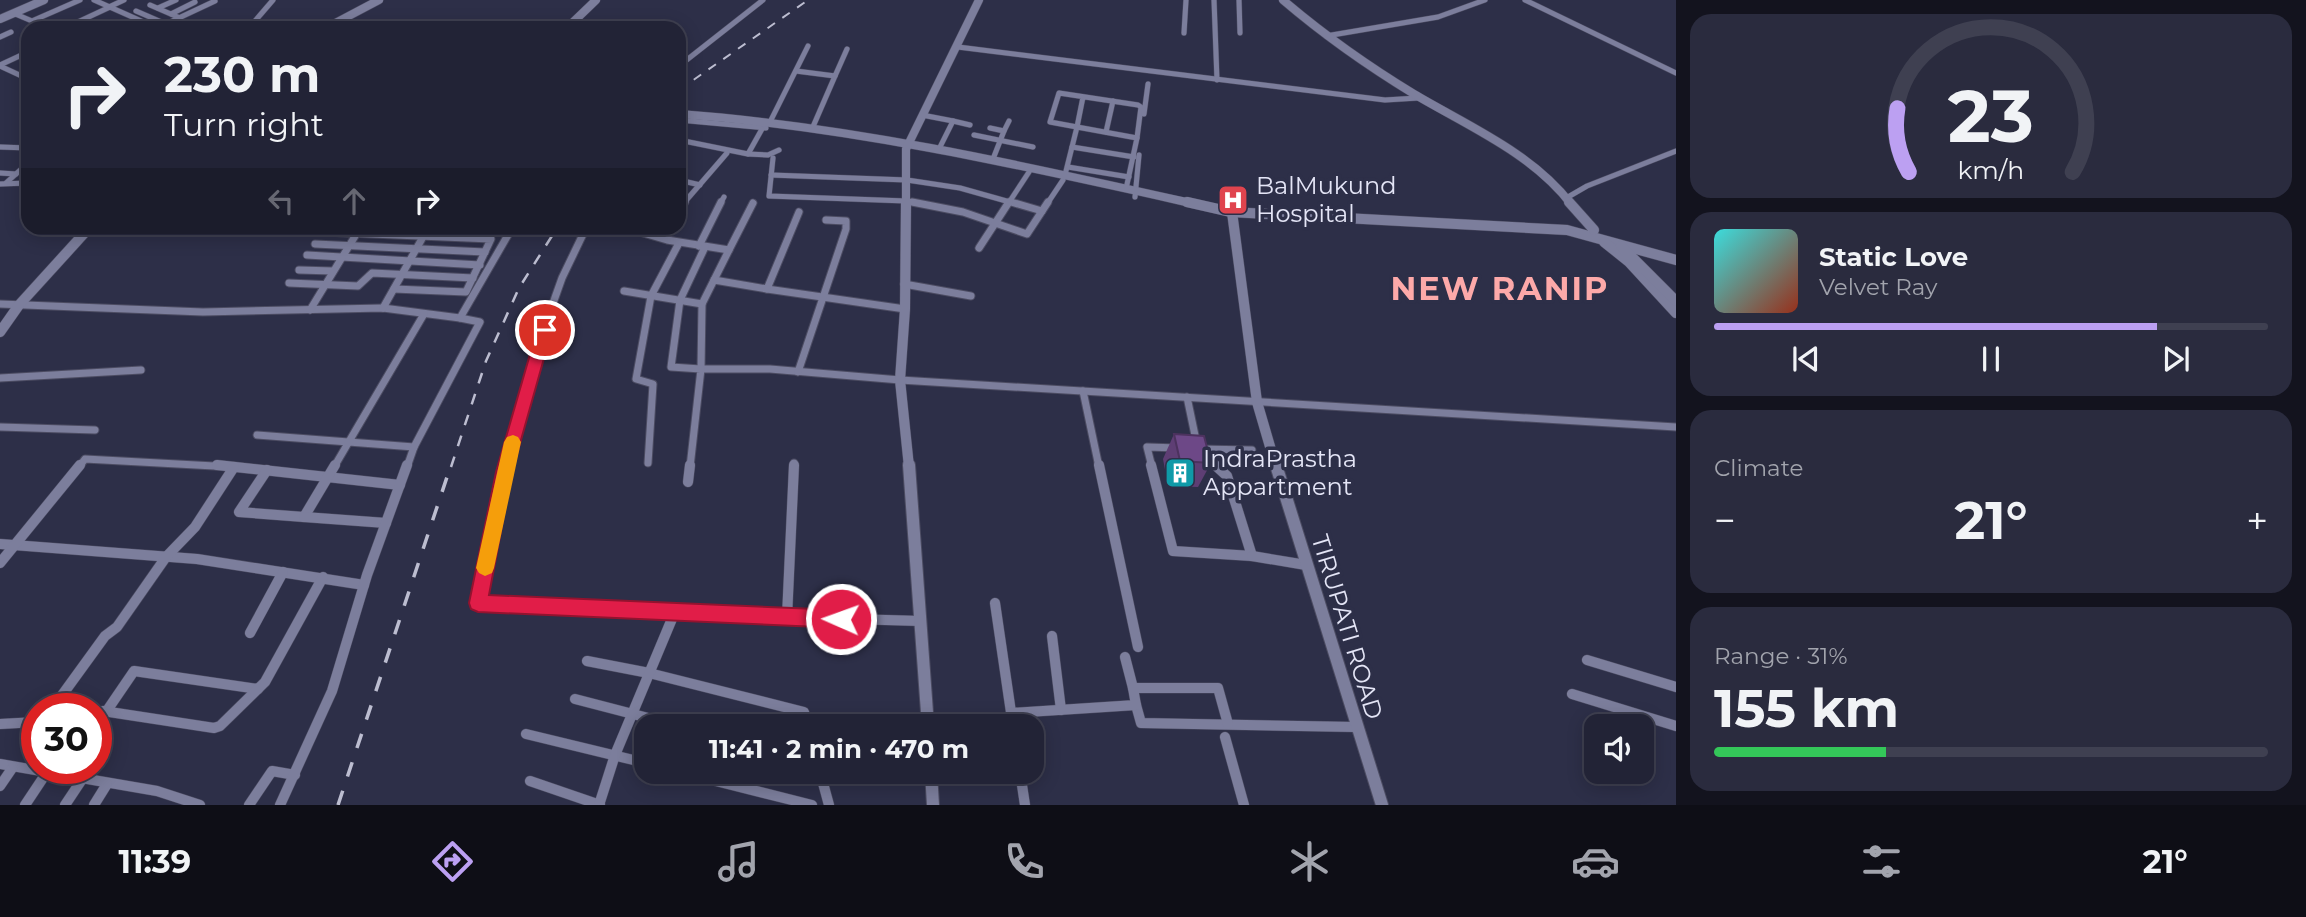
<!DOCTYPE html>
<html lang="en">
<head>
<meta charset="utf-8">
<style>
  body { margin:0; font-family:Montserrat,sans-serif; background:#2a2b3e; color:#f1f3f6; height:100vh; display:flex; flex-direction:column; font-size:26px; white-space:nowrap }
  * { box-sizing:border-box; margin:0 }
  p { font-size:23px; color:#a2a4ad }
  .icon { flex:none; width:38px; height:38px; fill:none; stroke:currentColor; stroke-width:2; stroke-linecap:round; stroke-linejoin:round }
  .map { position:relative; flex:1; overflow:hidden }
  .sheet { display:flex; flex-direction:column; gap:14px; padding:14px; background:#13131e; width:630px }
  .sheet>* { flex:none }
  .banner { position:absolute; left:21px; top:21px; width:665px; height:214px; border-radius:21px; box-shadow:0 4px 18px #0003,0 0 0 2px #3f4051; background:#222336; color:#f1f3f6; overflow:hidden }
  .controls { position:absolute; left:1584px; top:714px; display:grid; gap:14px }
  .controls a { display:grid; place-items:center; width:70px; height:70px; border-radius:14px; background:#222336; box-shadow:0 4px 18px #0003,0 0 0 2px #3f4051; font-size:35px }
  .speed { position:absolute; left:21px; top:693px; display:flex; gap:14px; font-size:35px; font-weight:700; text-align:center }
  .speed>* { display:grid; place-content:center; width:91px; height:91px; border-radius:50%; background:#222336; box-shadow:0 4px 18px #0003,0 0 0 2px #3f4051; line-height:1 }
  .speed .limit { border:10px solid #d22; background:#fff; color:#111 }
  .pin { position:absolute; display:grid; place-items:center; width:60px; height:60px; color:#fff; margin:-30px; border:4px solid #fff; border-radius:50%; box-shadow:0 2px 7px #0007 }
  .me { position:absolute; width:77px; margin:-38px; rotate:272deg; stroke-linejoin:round; filter:drop-shadow(0 0 5px #0008) }
  .turn { display:flex; align-items:center; gap:24px; height:147px; padding:0 28px; font-size:32px }
  .turn .icon { width:91px; height:91px; stroke-width:2.5 }
  .turn b { display:block; font-size:49px; line-height:60px }
  .lanes { display:flex; align-items:center; height:66px; padding:0 28px; background:#0003; justify-content:center; gap:35px; direction:ltr }
  .lanes .off { opacity:.35 }
  .big { font-size:52px; font-weight:700; line-height:1.1 }
  .sheet .card { flex:1; display:flex; flex-direction:column; justify-content:center; gap:10px; min-width:0; padding:0 24px; border-radius:21px; background:#2a2b3e }
  .sheet .dial { align-items:center; gap:0 }
  .dial svg { height:182px; overflow:visible; fill:none; stroke:#3f4051; stroke-width:7; stroke-linecap:round; text-anchor:middle }
  .dial text { fill:#f1f3f6; stroke:none }
  .song { display:flex; align-items:center; gap:21px }
  .cover { width:84px; height:84px; border-radius:10px; background:linear-gradient(135deg,hsl(180 70% 55%),hsl(10 70% 35%)) }
  .played { height:7px; border-radius:4px; background:linear-gradient(90deg,#bca0f2 80%,#3f4051 80%) }
  .keys { display:flex; justify-content:space-around; direction:ltr }
  .heat { display:flex; justify-content:space-between; align-items:center; font-size:38px; direction:ltr }
  .charge { height:10px; border-radius:5px; background:linear-gradient(90deg,#34c759 31%,#3f4051 0) }
  .trip { position:absolute; left:634px; top:714px; width:410px; height:70px; border-radius:21px; background:#222336; box-shadow:0 4px 18px #0003,0 0 0 2px #3f4051; font-weight:700; line-height:70px; text-align:center }
  .tabs { display:flex; height:112px; justify-content:space-around; align-items:center; background:#0e0e16; color:#a2a4ad }
  .tabs .icon { width:49px; height:49px }
  .tabs .selected { color:#bca0f2 }
  .tabs b { font-size:32px; color:#f1f3f6 }
  main { display:flex; flex:1; min-height:0 }
  .map>svg:first-child { display:block }
</style>
</head>
<body>
<main>
<div class="map">
<svg width="1676" height="805" viewBox="0 0 1676 805">
  <rect width="100%" height="100%" fill="#2d2f48"/>
  <g fill="none" stroke-linecap="round" stroke-linejoin="round">
    <g stroke="#4c4c62" stroke-width="6">
      <g id="street-far2">
        <polyline points="94,0 157,28"/>
        <polyline points="1214,0 1217,80"/>
        <polyline points="1239,0 1240,33"/>
        <polyline points="1525,0 1676,73"/>
        <polyline points="150,5 180,18"/>
        <polyline points="109,7 124,0"/>
        <polyline points="158,8 176,0"/>
        <polyline points="136,11 166,24 215,1"/>
        <polyline points="13,13 32,21 80,0"/>
        <polyline points="171,14 195,2"/>
        <polyline points="65,28 110,7"/>
        <polyline points="249,28 273,0"/>
        <polyline points="1184,33 1186,0"/>
        <polyline points="1326,36 1438,17 1485,0"/>
        <polyline points="0,37 11,32"/>
        <polyline points="958,47 1385,100 1418,98"/>
        <polyline points="0,65 28,52"/>
        <polyline points="0,66 28,79"/>
        <polyline points="679,66 763,0"/>
        <polyline points="796,71 835,76 847,49"/>
        <polyline points="1083,97 1077,127 1050,122 1059,93 1138,105 1141,107 1137,138"/>
        <polyline points="1144,114 1148,84"/>
        <polyline points="922,115 953,121 939,149"/>
        <polyline points="679,120 766,128"/>
        <polyline points="953,121 970,125"/>
        <polyline points="770,122 808,46"/>
        <polyline points="990,128 1004,131 993,159"/>
        <polyline points="812,129 835,76"/>
        <polyline points="1004,131 1009,121"/>
        <polyline points="1106,132 1113,101"/>
        <polyline points="974,135 1033,147"/>
        <polyline points="679,140 748,154 762,129"/>
        <polyline points="0,147 28,148"/>
        <polyline points="1072,147 1134,157"/>
        <polyline points="748,154 768,155 779,150"/>
        <polyline points="773,158 769,196 906,201 921,204"/>
        <polyline points="1068,167 1129,177"/>
        <polyline points="0,173 16,174"/>
        <polyline points="771,175 907,180 960,188 1017,204"/>
        <polyline points="1065,175 1077,127 1137,138 1126,189"/>
        <polyline points="679,180 700,185"/>
        <polyline points="6,183 28,163"/>
        <polyline points="0,184 28,183"/>
        <polyline points="1135,197 1139,155"/>
        <polyline points="1568,197 1587,186 1676,151"/>
        <polyline points="683,204 727,153"/>
        <polyline points="720,204 724,197"/>
        <polyline points="1008,204 1029,172"/>
        <polyline points="1047,204 1063,180"/>
      </g>
    </g>
    <g stroke="#4c4c62" stroke-width="9">
      <g id="street-far1">
        <polyline points="912,202 963,212 1027,234 1048,202"/>
        <polyline points="1011,202 1042,211"/>
        <polyline points="679,209 685,202"/>
        <polyline points="799,212 767,289 905,309"/>
        <polyline points="626,228 667,240 729,250 702,304 701,369 770,369 900,380 1676,427"/>
        <polyline points="323,232 491,239 466,292 394,289"/>
        <polyline points="315,244 485,252"/>
        <polyline points="699,246 721,202"/>
        <polyline points="979,248 1009,202"/>
        <polyline points="729,250 753,203"/>
        <polyline points="307,255 480,265"/>
        <polyline points="299,270 333,271"/>
        <polyline points="714,280 767,289"/>
        <polyline points="289,283 358,286 372,273 473,278"/>
        <polyline points="904,284 971,296"/>
        <polyline points="624,291 702,304"/>
        <polyline points="0,304 203,312 383,308 460,318 512,228"/>
        <polyline points="383,308 428,228"/>
        <polyline points="310,310 360,228"/>
        <polyline points="798,372 846,229 846,221 826,220"/>
        <polyline points="0,378 141,370"/>
        <polyline points="1083,391 1099,467"/>
        <polyline points="1187,397 1197,445"/>
        <polyline points="0,427 95,430"/>
        <polyline points="257,435 414,447"/>
        <polyline points="1198,449 1252,450"/>
        <polyline points="1203,453 1217,467"/>
        <polyline points="648,463 653,384 636,379 651,296 679,243"/>
        <polyline points="79,467 85,459 233,467"/>
        <polyline points="334,467 424,314"/>
        <polyline points="407,467 414,447 480,322 460,318"/>
        <polyline points="507,467 546,323 562,278 586,228"/>
        <polyline points="690,467 701,369 671,367 680,300 705,247"/>
        <polyline points="794,467 794,463"/>
        <polyline points="1152,467 1147,447 1178,448"/>
      </g>
    </g>
    <g stroke="#4c4c62" stroke-width="11">
      <g id="street">
        <polyline points="217,465 400,485"/>
        <polyline points="507,465 478,603 674,614"/>
        <polyline points="1099,465 1138,647"/>
        <polyline points="1151,465 1173,551 1252,556 1227,476 1215,465"/>
        <polyline points="267,470 239,512 304,517 335,465"/>
        <polyline points="688,482 690,465"/>
        <polyline points="304,517 386,523"/>
        <polyline points="0,544 197,559 364,585"/>
        <polyline points="1252,556 1306,565"/>
        <polyline points="0,563 80,465"/>
        <polyline points="995,603 1013,726"/>
        <polyline points="787,617 794,465"/>
        <polyline points="250,633 283,572"/>
        <polyline points="1052,636 1061,710"/>
        <polyline points="1125,657 1133,688"/>
        <polyline points="1587,660 1676,687"/>
        <polyline points="587,661 649,673 804,712 808,726"/>
        <polyline points="1572,694 1676,726"/>
        <polyline points="575,699 679,726"/>
        <polyline points="1136,705 1141,723 1356,727"/>
        <polyline points="52,709 105,636 117,627 166,557 195,527 234,467"/>
        <polyline points="106,712 134,671 258,689"/>
        <polyline points="96,713 103,711 214,728 220,726 265,682 323,577"/>
        <polyline points="1011,713 1136,705 1133,688 1218,688 1228,724"/>
        <polyline points="0,724 37,722"/>
        <polyline points="526,734 646,763"/>
        <polyline points="1225,737 1244,805"/>
        <polyline points="0,764 157,791 200,805"/>
        <polyline points="680,772 812,805"/>
        <polyline points="820,772 829,805"/>
        <polyline points="1020,772 1025,805"/>
        <polyline points="530,781 600,805"/>
        <polyline points="0,786 13,767"/>
        <polyline points="25,805 47,772"/>
        <polyline points="65,805 83,778"/>
        <polyline points="94,805 107,784"/>
        <polyline points="249,805 272,771 295,775"/>
        <polyline points="280,805 332,691 367,575 407,465"/>
        <polyline points="599,805 615,755 674,614 921,621"/>
      </g>
    </g>
    <g stroke="#4c4c62" stroke-width="9">
      <g id="secondary-far2">
        <path d="M1283,0C1324,35 1368,66 1414,94C1468,126 1532,153 1571,204"/>
        <polyline points="0,19 44,0"/>
        <polyline points="326,28 379,0"/>
        <polyline points="567,28 596,0"/>
        <path d="M680,114C854,127 1025,166 1195,204"/>
        <polyline points="906,204 906,149 979,0"/>
      </g>
    </g>
    <g stroke="#4c4c62" stroke-width="11">
      <g id="secondary-far1">
        <polyline points="906,202 905,309 900,380 909,467"/>
        <polyline points="1187,202 1231,212 1567,230 1676,260"/>
        <polyline points="1569,202 1594,230"/>
        <polyline points="1232,212 1257,402 1276,467"/>
        <polyline points="1604,242 1629,262 1676,313"/>
        <polyline points="1621,246 1676,301"/>
        <polyline points="0,332 19,305 89,228"/>
      </g>
    </g>
    <g stroke="#4c4c62" stroke-width="14">
      <g id="secondary">
        <polyline points="909,465 928,726"/>
        <polyline points="1276,465 1382,805"/>
        <polyline points="931,772 933,805"/>
      </g>
    </g>
    <use href="#street-far2" stroke="#7c7e9c" stroke-width="5"/>
    <use href="#street-far1" stroke="#7c7e9c" stroke-width="7"/>
    <use href="#street" stroke="#7c7e9c" stroke-width="10"/>
    <use href="#secondary-far2" stroke="#7c7e9c" stroke-width="8"/>
    <use href="#secondary-far1" stroke="#7c7e9c" stroke-width="10"/>
    <use href="#secondary" stroke="#7c7e9c" stroke-width="12"/>
    <polyline stroke="#bcbdd0" stroke-width="2" stroke-dasharray="9 9" stroke-linecap="butt" points="679,90 808,0"/>
    <polyline stroke="#bcbdd0" stroke-width="2.5" stroke-dasharray="11 11" stroke-linecap="butt" points="451,467 486,361 519,288 557,228"/>
    <polyline stroke="#bcbdd0" stroke-width="3.5" stroke-dasharray="15 15" stroke-linecap="butt" points="338,805 451,465"/>
  </g>
  <polygon fill="#5e3e74" points="1174,434 1211,463 1198,487 1168,486 1163,459"/>
  <polygon fill="#6d4887" stroke="#4c325e" stroke-width="2" points="1174,434 1204,436 1211,463 1180,461"/>
  <polygon fill="#e11d48" stroke="#92132f" stroke-width="2" points="545,325 552,330 512,472 489,595 841,610 847,613 850,619 847,625 841,628 478,612 471,609 469,603 496,472 537,330"/>
  <polygon fill="#f59e0b" points="513,435 518,437 521,442 494,568 492,573 485,576 479,573 476,568 504,442 507,437"/>
  <defs>
    <g id="hospital-square" transform="scale(1.575)"><rect x="-9" y="-9" width="18" height="18" rx="4" fill="#e0444e" stroke="#2d2f48"/><path d="M-5-5h3v3.5h4V-5h3V5h-3V1.5h-4V5h-3Z" fill="#fff"/></g>
    <g id="building-square" transform="scale(1.575)"><rect x="-9" y="-9" width="18" height="18" rx="4" fill="#0f9aa8" stroke="#2d2f48"/><path d="M-4-6H4V6H1V3H-1V6H-4ZM-2.5-4.3h1.7v1.8h-1.7ZM.8-4.3h1.7v1.8H.8ZM-2.5-1h1.7V.8h-1.7ZM.8-1h1.7V.8H.8Z" fill="#fff"/></g>
  </defs>
  <g fill-rule="evenodd">
    <use href="#hospital-square" x="1233" y="200"/>
    <use href="#building-square" x="1180" y="473"/>
  </g>
  <g text-anchor="middle" stroke-width="7" stroke-linejoin="round" paint-order="stroke">
    <g font-size="24" fill="#e4e5f6" stroke="#2d2f48" text-anchor="start">
      <text x="1256" y="194">BalMukund<tspan x="1256" dy="28">Hospital</tspan></text>
      <text x="1203" y="467">IndraPrastha<tspan x="1203" dy="28">Appartment</tspan></text>
    </g>
    <g font-size="24" fill="#e4e5f6" stroke="#2d2f48">
      <text transform="translate(1347 627) rotate(73)" y="8">TIRUPATI ROAD</text>
    </g>
    <g font-size="32" font-weight="bold" letter-spacing="2" fill="#fda9a9" stroke="#2d2f48">
      <text x="1500" y="300">NEW RANIP</text>
    </g>
  </g>
</svg>
<div class="controls">
<a><svg class="icon" aria-label="sound" viewBox="0 0 24 24"><path d="M4 9h4l5-4v14l-5-4H4zM17 9q2 3 0 6"/></svg></a>
</div>
<div class="speed"><div class="limit">30</div></div>
<div class="pin" style="left:545px;top:330px;background:#d93025"><svg class="icon" aria-label="arrive" viewBox="0 0 24 24"><path d="M6 21V4h12l-3 4 3 4H6"/></svg></div>
<svg class="me" style="left:841px;top:619px" viewBox="-20 -20 40 40"><circle r="17" fill="#e11d48" stroke="#fff" stroke-width="3"/><path d="M0-11L8 9 0 5-8 9z" fill="#fff"/></svg>
<div class="trip">11:41 · 2 min · 470 m</div>
<div class="banner">
<div class="turn"><svg class="icon" aria-label="right" viewBox="0 0 24 24"><path d="M7 20v-9h11M14 6l5 5-5 5"/></svg><div><b>230 m</b>Turn right</div></div>
<div class="lanes"><svg class="icon off" aria-label="left" viewBox="0 0 24 24"><path d="M17 20v-9H6M10 6l-5 5 5 5"/></svg><svg class="icon off" aria-label="ahead" viewBox="0 0 24 24"><path d="M12 20V5M6 11l6-6 6 6"/></svg><svg class="icon" aria-label="right" viewBox="0 0 24 24"><path d="M7 20v-9h11M14 6l5 5-5 5"/></svg></div>
</div>
</div>
<section class="sheet">
<div class="card dial"><svg viewBox="0 0 100 80">
<path d="M14 69A42 42 0 1 1 86 69"/>
<path d="M14 69A42 42 0 0 1 9 41" stroke="#bca0f2"/>
<text x="50" y="56" font-size="32" font-weight="700">23</text>
<text x="50" y="72" font-size="11">km/h</text>
</svg></div>
<div class="card">
<div class="song"><i class="cover"></i><div><b>Static Love</b><p>Velvet Ray</p></div></div>
<div class="played"></div>
<div class="keys"><svg class="icon" aria-label="previous" viewBox="0 0 24 24"><path d="M18 5L8 12l10 7zM5 5v14"/></svg><svg class="icon" aria-label="pause" viewBox="0 0 24 24"><path d="M8 5v14M16 5v14"/></svg><svg class="icon" aria-label="next" viewBox="0 0 24 24"><path d="M6 5l10 7-10 7zM19 5v14"/></svg></div>
</div>
<div class="card"><p>Climate</p>
<div class="heat"><a>−</a><b class="big">21°</b><a>+</a></div>
</div>
<div class="card"><p>Range · 31%</p><b class="big">155 km</b><div class="charge"></div></div>
</section>
</main>
<nav class="tabs">
<b>11:39</b>
<svg class="icon selected" aria-label="directions" viewBox="0 0 24 24"><path d="M12 3l9 9-9 9-9-9zM9 14v-3h6M13 9l2 2-2 2"/></svg>
<svg class="icon" aria-label="music" viewBox="0 0 24 24"><path d="M9 18V5l10-2v13"/><circle cx="6" cy="18" r="3"/><circle cx="16" cy="16" r="3"/></svg>
<svg class="icon" aria-label="phone" viewBox="0 0 24 24"><path d="M5 4h4l2 5-3 2q2 4 5 5l2-3 5 2v4C11 20 4 13 5 4z"/></svg>
<svg class="icon" aria-label="climate" viewBox="0 0 24 24"><path d="M12 3v18M4 7l16 10M4 17L20 7"/></svg>
<svg class="icon" aria-label="car" viewBox="0 0 24 24"><path d="M5 17H2v-5l4-1 3-4h7l3 4 3 1v5h-3M9 17h6M6 11h13"/><circle cx="7" cy="17" r="2"/><circle cx="17" cy="17" r="2"/></svg>
<svg class="icon" aria-label="filters" viewBox="0 0 24 24"><path d="M4 7h16M4 17h16"/><circle cx="9" cy="7" r="2"/><circle cx="15" cy="17" r="2"/></svg>
<b>21°</b>
</nav>
</body>
</html>
